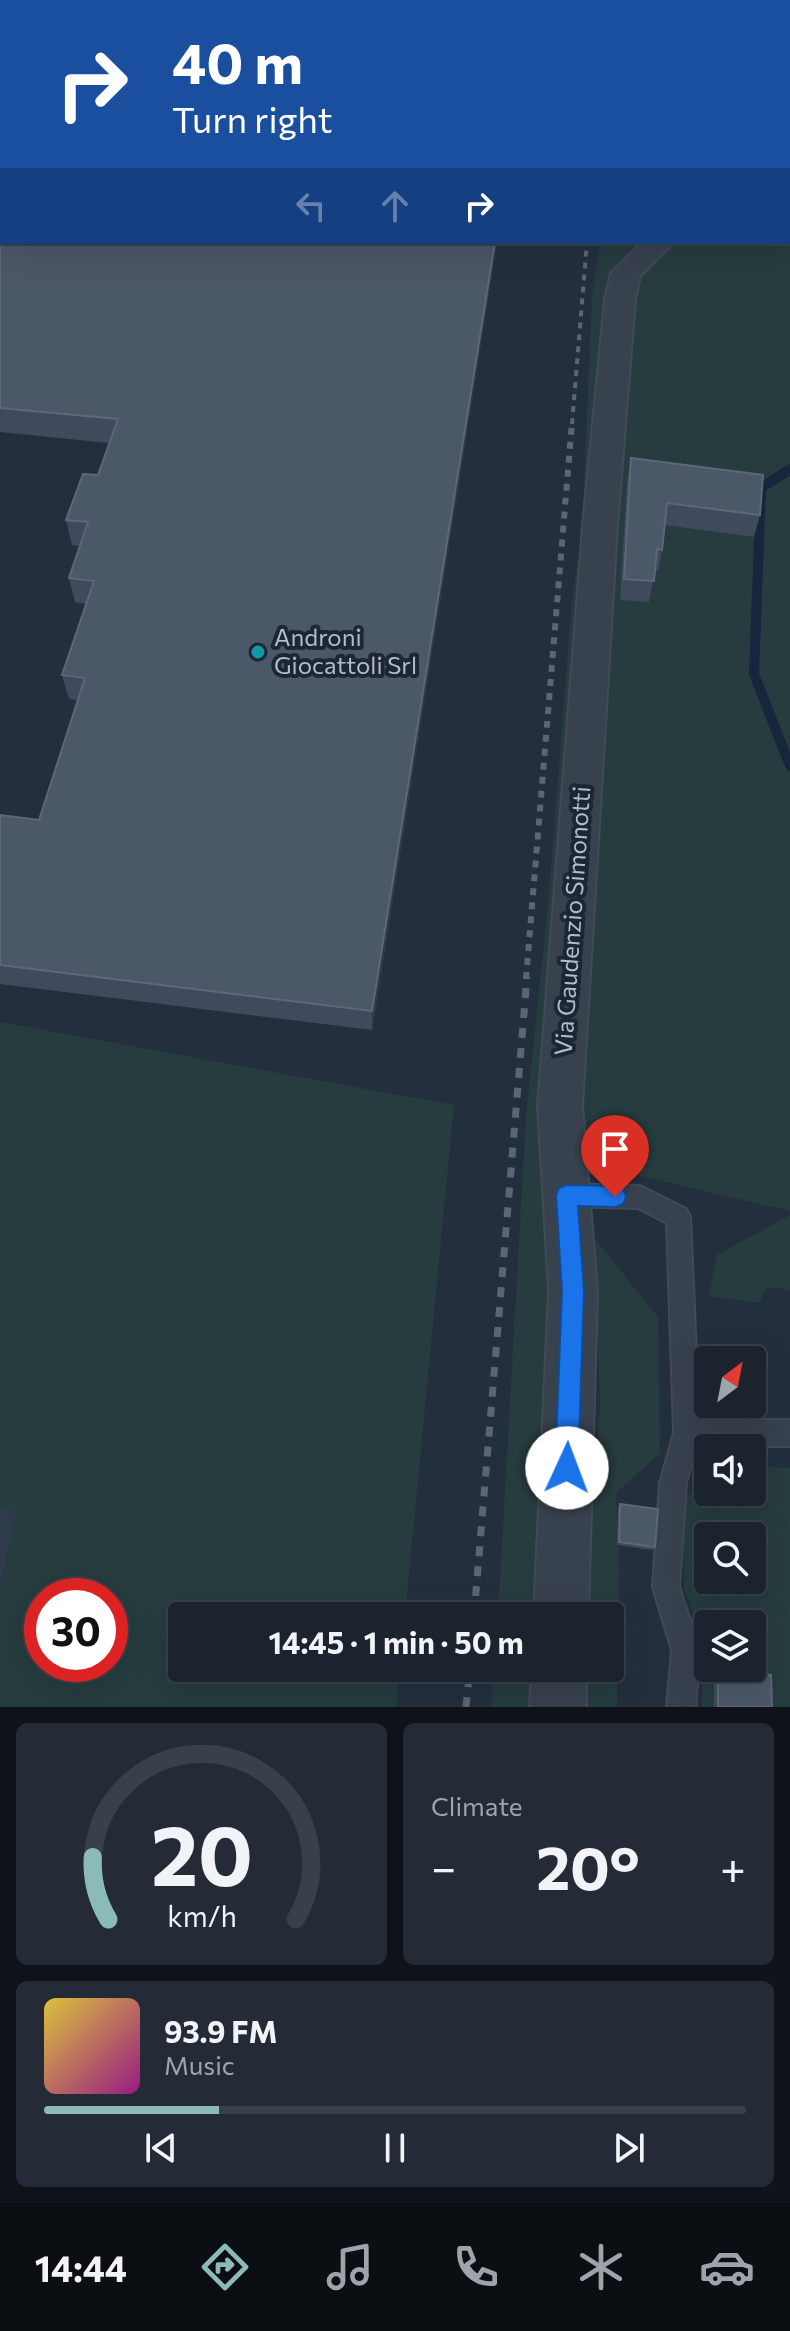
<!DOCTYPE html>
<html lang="en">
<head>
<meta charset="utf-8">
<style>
  body { margin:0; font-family:Commissioner,sans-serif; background:#242b36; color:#f1f3f6; height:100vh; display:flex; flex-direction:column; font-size:30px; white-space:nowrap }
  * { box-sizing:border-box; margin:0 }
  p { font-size:26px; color:#a0a4aa }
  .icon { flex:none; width:44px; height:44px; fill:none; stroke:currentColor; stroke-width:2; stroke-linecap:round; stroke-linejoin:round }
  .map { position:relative; height:1707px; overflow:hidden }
  .drawer { display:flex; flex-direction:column; gap:16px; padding:16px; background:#0f1319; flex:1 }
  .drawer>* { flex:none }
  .guide { position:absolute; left:0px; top:0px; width:790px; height:244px; box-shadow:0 8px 32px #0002,0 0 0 2px #39404a; background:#1a4fa0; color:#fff; overflow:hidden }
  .needle { width:52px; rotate:32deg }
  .controls { position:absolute; left:694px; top:1346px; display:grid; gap:16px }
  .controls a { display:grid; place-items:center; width:72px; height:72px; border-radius:8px; background:#1b232e; box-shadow:0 8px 32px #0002,0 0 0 2px #39404a; font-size:40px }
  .speed { position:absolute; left:24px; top:1578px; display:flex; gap:16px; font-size:40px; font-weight:700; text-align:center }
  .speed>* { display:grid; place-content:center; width:104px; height:104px; border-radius:50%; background:#1b232e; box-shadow:0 8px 32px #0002,0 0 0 2px #39404a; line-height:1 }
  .speed .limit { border:12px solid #d22; background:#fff; color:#111 }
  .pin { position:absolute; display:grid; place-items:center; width:68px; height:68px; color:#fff; margin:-82px -34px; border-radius:50% 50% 50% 0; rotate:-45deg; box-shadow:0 0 8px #0007 }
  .pin .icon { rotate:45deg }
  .me { position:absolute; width:88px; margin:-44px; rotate:2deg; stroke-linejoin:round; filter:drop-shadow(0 0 6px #0008) }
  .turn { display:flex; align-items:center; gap:28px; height:168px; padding:0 40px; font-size:36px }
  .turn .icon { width:104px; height:104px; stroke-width:2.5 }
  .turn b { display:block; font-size:56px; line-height:68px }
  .lanes { display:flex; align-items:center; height:76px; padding:0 40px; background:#0003; justify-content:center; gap:40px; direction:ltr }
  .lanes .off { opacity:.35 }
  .big { font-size:60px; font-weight:700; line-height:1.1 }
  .drawer .card { flex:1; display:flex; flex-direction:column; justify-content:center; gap:12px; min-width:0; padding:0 28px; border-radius:12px; background:#242b36 }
  .drawer .dial { align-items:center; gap:0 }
  .dial svg { height:208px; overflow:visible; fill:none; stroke:#39404a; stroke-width:7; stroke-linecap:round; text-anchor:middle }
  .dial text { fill:#f1f3f6; stroke:none }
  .song { display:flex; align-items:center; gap:24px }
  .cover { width:96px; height:96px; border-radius:12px; background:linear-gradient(135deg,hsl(50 70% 55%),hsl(310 70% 35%)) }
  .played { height:8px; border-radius:4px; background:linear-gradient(90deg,#8bbbb9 25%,#39404a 25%) }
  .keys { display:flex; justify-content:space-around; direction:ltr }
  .heat { display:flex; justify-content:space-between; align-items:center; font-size:44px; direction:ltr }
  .drawer .tiles { flex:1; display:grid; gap:16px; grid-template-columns:1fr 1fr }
  .card:last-child { grid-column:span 2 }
  .trip { position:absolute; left:168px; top:1602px; width:456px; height:80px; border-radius:8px; background:#1b232e; box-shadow:0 8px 32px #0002,0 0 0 2px #39404a; font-weight:700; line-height:80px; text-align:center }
  .dock { display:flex; height:128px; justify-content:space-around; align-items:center; background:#0b0e12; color:#a0a4aa }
  .dock .icon { width:56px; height:56px }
  .dock .active { color:#8bbbb9 }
  .dock b { font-size:36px; color:#f1f3f6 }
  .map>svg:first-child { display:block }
</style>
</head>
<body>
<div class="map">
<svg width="790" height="1707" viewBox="0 0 790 1707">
  <rect width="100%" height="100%" fill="#242f3e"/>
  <g fill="#263c3f" fill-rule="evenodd">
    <polygon points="788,138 790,138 790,1211 597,1166 574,1144 634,276 675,242 788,242"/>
    <polygon points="600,242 649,242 642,247 592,507 583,509 592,295"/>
    <polygon points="588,566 548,1616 498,1616 526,1115 548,906 571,613 576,569"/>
    <path d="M0,1022L454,1105L405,1616H182V1668H400L396,1707H0ZM42,1596H110V1664H42Z"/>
    <polygon points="790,1215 790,1291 777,1287 766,1289 759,1303 709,1296 717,1255"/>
    <polygon points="595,1239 658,1317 660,1453 616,1493 619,1570 617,1707 577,1707 579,1668 610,1668 610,1616 582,1616 600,1408"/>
    <path d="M752,1466L790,1468V1707H702L703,1638L684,1589L683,1500L708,1479V1492H752ZM708,1536H752V1580H708ZM708,1624H752V1668H708Z"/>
    <polygon points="494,1668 546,1668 544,1707 491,1707"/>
  </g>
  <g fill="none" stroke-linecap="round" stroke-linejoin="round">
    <polyline stroke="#17263c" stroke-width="10" points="790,469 761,488 754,674 790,766"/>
    <g stroke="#414a57" stroke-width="4">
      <polygon id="lane" points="567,1184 640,1186 686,1209 690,1217 699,1420 790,1420 790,1446 696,1446 686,1483 679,1587 700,1651 695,1707 667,1707 672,1651 653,1587 660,1483 674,1433 667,1223 638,1208 567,1206 559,1203 555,1195 559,1187"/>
    </g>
    <g stroke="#414a57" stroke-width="4">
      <g id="street">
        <polygon points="790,90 790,110 788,111 788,91"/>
        <polygon points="643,242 674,242 640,276 635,300 617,526 582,1106 597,1291 588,1616 534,1616 549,1291 538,1106 583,526 605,300 611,273"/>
        <polygon points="532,1668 586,1668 586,1707 530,1707"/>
      </g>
    </g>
    <g stroke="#414a57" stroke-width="4">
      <g id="primary">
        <polygon points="275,0 308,0 310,2 276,2"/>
        <rect x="788" y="115" width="2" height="18"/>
      </g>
    </g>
    <use href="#lane" fill="#38414e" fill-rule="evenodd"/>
    <use href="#street" fill="#38414e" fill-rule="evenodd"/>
    <use href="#primary" fill="#56606e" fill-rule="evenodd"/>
    <polyline stroke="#5a6575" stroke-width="4" stroke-dasharray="6 6" stroke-linecap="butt" points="572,424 587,242"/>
    <polyline stroke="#5a6575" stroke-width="6" stroke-dasharray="7 7" stroke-linecap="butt" points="526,979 572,422"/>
    <g stroke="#5a6575" stroke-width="7" stroke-dasharray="10 10" stroke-linecap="butt">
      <polyline points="474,1616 527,977"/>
      <polyline points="466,1707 470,1668"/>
    </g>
  </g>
  <g fill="#3f4b5c">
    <polygon points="0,0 2,2 2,94 0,94"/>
    <polygon points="0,146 2,242 497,242 372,1030 0,984 0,815 39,820 78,700 69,699 62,675 86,604 75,602 69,578 80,546 72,545 66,520 98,475 109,443 0,432"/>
    <polygon points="631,458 760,515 754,537 665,525 662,550 658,571 655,571 649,602 620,600 627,480"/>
    <polygon points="620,1504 655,1547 652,1550 617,1545 618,1507"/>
    <polygon points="724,1668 772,1707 714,1707 714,1669"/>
  </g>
  <g fill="#2f3b4b">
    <polygon points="495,242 497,242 372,1030 372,1011"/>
    <polygon points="2,1505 16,1515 0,1586 0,1514"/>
  </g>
  <g fill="#4b5868" stroke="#5c6777" stroke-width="2">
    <polygon points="0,0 137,0 145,2 2,2 2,8 0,7"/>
    <polygon points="704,0 790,0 788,7 788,2 704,2"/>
    <polygon points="2,11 2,70 0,70 0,13"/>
    <polygon points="2,142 2,242 495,242 372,1011 0,965 0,815 39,820 85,678 62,675 94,581 69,578 88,522 66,520 83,474 98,475 118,419 0,408 0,146"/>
    <polygon points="631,458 763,475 760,515 667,503 662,550 657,549 654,581 624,579"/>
    <polygon points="620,1504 658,1509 655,1547 619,1542"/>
    <polygon points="718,1668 771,1675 772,1707 718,1707"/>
  </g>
  <polygon fill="#1a73e8" stroke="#114b97" stroke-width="2" points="567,1185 615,1186 623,1189 626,1197 623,1204 615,1207 578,1206 584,1291 578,1468 575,1477 567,1480 559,1477 555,1468 562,1291 556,1195 559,1188"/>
  <circle fill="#0f9aa8" stroke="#1d2633" stroke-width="3" cx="258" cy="652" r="8"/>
  <g text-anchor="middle" stroke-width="8" stroke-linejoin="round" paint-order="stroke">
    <g font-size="24" fill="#b4bcc9" stroke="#1d2633" text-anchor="start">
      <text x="274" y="646">Androni<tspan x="274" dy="28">Giocattoli Srl</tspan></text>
    </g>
    <g font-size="24" fill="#b4bcc9" stroke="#1d2633">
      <text transform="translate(573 921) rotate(-86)" y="8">Via Gaudenzio Simonotti</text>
    </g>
  </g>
</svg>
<div class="controls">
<a><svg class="needle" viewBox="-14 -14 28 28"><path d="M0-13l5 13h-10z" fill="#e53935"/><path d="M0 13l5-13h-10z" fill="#a0a4aa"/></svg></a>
<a><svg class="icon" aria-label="sound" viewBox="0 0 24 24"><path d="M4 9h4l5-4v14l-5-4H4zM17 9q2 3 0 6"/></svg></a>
<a><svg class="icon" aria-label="search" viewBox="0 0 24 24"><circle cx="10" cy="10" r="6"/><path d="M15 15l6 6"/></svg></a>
<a><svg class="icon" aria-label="layers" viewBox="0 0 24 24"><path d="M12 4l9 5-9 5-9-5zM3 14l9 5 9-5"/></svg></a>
</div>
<div class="speed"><div class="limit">30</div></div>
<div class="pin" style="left:615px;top:1197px;background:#d93025"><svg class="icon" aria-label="arrive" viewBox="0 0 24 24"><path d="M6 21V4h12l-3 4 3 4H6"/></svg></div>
<svg class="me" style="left:567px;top:1468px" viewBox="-20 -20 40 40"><circle r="19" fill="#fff"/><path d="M0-13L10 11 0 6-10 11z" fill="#1a73e8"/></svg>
<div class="trip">14:45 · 1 min · 50 m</div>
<div class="guide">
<div class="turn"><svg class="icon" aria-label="right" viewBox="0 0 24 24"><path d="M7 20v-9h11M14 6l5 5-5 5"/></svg><div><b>40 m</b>Turn right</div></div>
<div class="lanes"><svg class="icon off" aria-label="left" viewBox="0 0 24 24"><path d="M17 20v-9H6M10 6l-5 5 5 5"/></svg><svg class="icon off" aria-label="ahead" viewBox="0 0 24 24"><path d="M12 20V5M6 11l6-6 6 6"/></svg><svg class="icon" aria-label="right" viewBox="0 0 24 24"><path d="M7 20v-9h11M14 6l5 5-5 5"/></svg></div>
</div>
</div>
<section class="drawer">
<div class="tiles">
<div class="card dial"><svg viewBox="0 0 100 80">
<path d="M14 69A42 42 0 1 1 86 69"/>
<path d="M14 69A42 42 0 0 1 8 45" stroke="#8bbbb9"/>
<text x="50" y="56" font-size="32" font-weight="700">20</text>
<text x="50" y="72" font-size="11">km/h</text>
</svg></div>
<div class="card"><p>Climate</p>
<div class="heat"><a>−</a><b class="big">20°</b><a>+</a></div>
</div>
<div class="card">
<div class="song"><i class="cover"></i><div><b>93.9 FM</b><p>Music</p></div></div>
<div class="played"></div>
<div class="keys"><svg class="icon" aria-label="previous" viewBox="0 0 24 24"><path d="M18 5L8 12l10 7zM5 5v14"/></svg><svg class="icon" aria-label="pause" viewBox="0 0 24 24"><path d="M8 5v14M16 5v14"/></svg><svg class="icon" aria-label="next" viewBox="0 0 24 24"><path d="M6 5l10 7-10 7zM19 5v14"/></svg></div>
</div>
</div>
</section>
<nav class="dock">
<b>14:44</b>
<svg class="icon active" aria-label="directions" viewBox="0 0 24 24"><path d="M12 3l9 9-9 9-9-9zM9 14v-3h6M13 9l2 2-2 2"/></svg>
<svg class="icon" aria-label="music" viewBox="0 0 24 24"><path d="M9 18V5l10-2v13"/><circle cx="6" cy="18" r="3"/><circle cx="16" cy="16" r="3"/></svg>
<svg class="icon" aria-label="phone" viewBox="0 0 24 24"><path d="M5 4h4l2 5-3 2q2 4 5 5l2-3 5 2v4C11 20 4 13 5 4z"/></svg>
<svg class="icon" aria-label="climate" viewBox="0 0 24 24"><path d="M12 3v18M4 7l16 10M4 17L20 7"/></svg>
<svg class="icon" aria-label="car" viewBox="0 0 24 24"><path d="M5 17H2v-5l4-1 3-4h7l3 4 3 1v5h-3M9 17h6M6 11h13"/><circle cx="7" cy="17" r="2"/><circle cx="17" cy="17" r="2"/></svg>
</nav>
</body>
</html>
